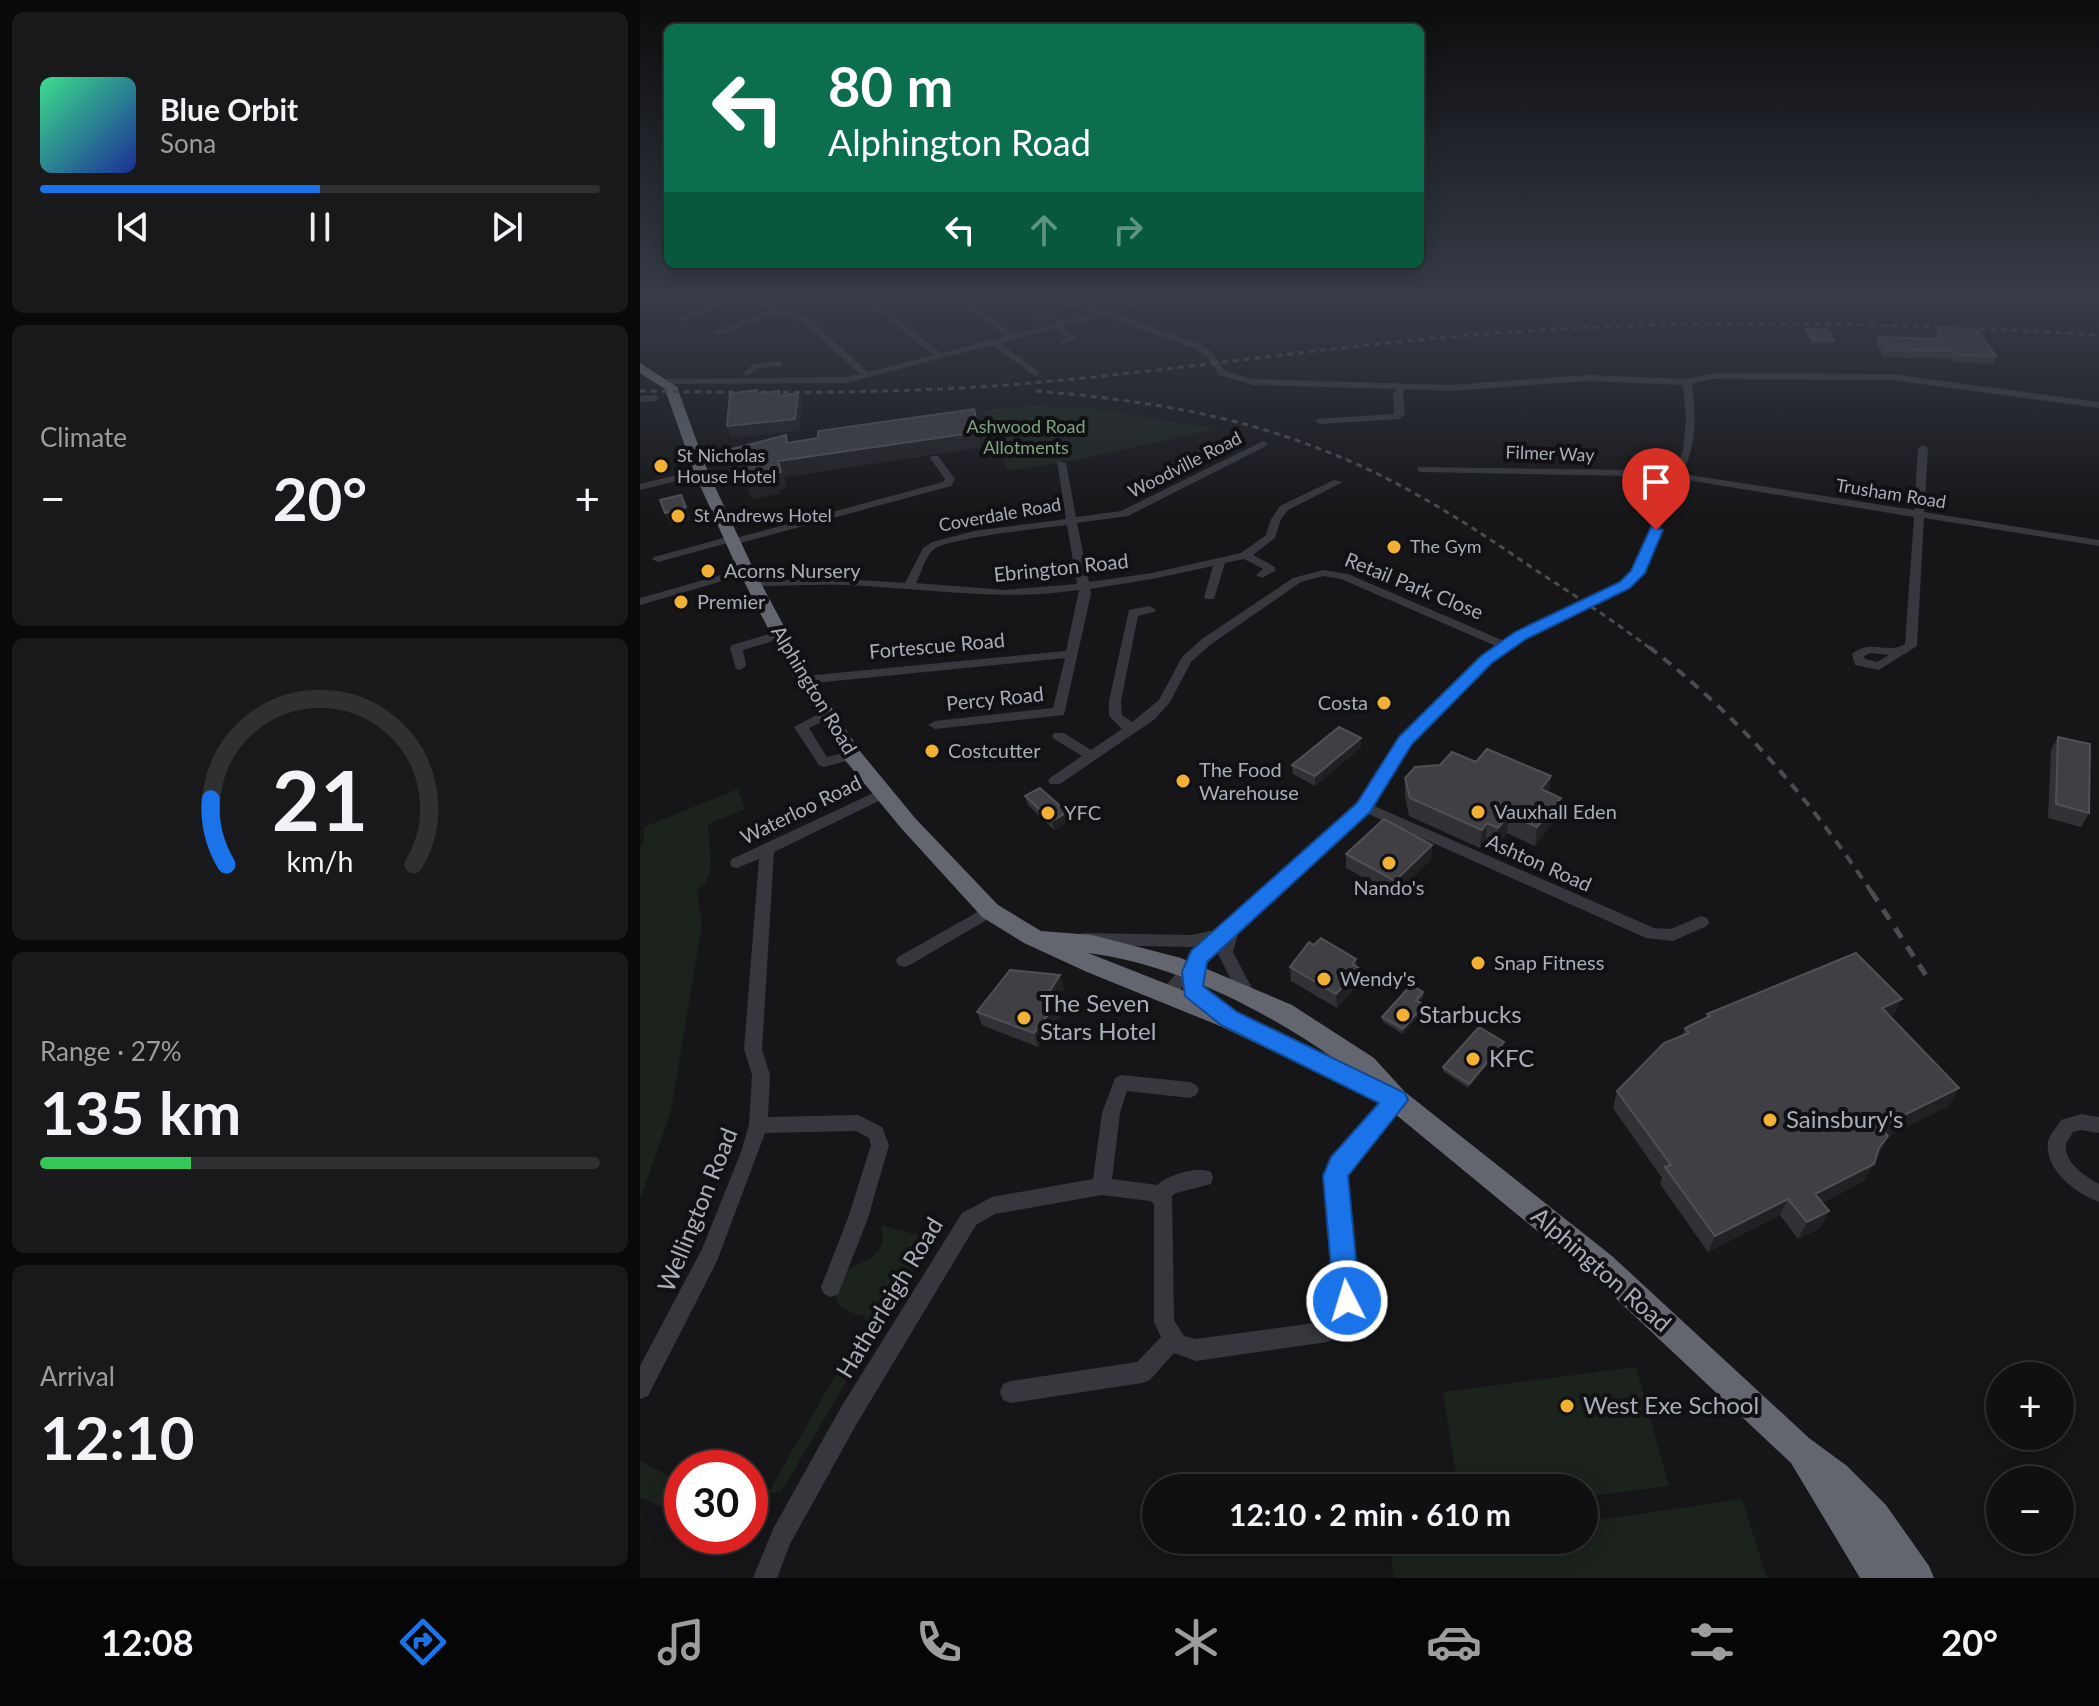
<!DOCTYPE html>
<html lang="en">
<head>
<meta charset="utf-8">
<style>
  body { margin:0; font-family:Lato,sans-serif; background:#19191b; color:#f1f3f6; height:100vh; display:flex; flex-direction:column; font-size:30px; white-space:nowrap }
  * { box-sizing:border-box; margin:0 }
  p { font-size:26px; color:#9c9d9f }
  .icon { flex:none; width:44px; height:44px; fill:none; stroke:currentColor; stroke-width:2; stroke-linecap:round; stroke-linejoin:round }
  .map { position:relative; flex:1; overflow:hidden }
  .drawer { display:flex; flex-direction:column; gap:12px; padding:12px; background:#09090a; width:640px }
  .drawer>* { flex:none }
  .banner { position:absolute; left:24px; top:24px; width:760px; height:244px; border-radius:12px; box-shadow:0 4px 20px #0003,0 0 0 2px #303032; background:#0b6e4f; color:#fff; overflow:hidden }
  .tools { position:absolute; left:1346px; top:1362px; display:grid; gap:16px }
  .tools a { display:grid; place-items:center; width:88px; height:88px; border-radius:50%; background:#101012; box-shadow:0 4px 20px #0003,0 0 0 2px #303032; font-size:40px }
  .speed { position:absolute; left:24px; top:1450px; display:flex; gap:16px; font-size:40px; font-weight:700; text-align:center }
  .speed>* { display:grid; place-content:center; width:104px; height:104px; border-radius:50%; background:#101012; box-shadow:0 4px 20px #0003,0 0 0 2px #303032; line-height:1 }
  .speed .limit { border:12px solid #d22; background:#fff; color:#111 }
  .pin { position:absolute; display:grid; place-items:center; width:68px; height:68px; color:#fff; margin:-82px -34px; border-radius:50% 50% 50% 0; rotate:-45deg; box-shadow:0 0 8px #0007 }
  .pin .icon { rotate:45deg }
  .me { position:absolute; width:88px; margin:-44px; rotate:355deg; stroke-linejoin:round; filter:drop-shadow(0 0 6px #0008) }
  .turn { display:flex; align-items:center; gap:28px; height:168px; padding:0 32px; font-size:36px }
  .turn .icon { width:104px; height:104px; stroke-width:2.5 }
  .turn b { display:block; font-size:56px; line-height:68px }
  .lanes { display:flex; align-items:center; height:76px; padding:0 32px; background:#0003; justify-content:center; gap:40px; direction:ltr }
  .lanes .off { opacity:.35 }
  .big { font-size:60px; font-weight:700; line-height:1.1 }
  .drawer .tile { flex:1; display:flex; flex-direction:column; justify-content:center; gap:12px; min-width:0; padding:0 28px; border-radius:12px; background:#19191b }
  .drawer .dial { align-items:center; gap:0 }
  .dial svg { height:208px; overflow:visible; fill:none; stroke:#303032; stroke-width:7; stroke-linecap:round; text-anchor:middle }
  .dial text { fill:#f1f3f6; stroke:none }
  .song { display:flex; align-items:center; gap:24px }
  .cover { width:96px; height:96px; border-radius:12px; background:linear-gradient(135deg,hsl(150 70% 55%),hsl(230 70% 35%)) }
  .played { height:8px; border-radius:4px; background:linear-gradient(90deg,#1a73e8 50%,#303032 50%) }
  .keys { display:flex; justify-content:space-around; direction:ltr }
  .heat { display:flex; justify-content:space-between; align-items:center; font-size:44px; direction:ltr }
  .charge { height:12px; border-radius:6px; background:linear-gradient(90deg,#34c759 27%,#303032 0) }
  .trip { position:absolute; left:502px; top:1474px; width:456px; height:80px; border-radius:40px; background:#101012; box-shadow:0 4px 20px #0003,0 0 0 2px #303032; font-weight:700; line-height:80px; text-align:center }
  .tabs { display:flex; height:128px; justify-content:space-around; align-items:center; background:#060607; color:#9c9d9f }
  .tabs .icon { width:56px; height:56px }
  .tabs .selected { color:#1a73e8 }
  .tabs b { font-size:36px; color:#f1f3f6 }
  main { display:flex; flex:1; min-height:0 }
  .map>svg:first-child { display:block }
</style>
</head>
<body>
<main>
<section class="drawer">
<div class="tile">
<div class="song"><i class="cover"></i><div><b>Blue Orbit</b><p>Sona</p></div></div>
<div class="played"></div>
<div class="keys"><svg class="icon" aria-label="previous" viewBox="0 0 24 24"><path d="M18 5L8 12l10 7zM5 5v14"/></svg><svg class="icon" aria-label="pause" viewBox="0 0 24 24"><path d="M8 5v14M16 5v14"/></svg><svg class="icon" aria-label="next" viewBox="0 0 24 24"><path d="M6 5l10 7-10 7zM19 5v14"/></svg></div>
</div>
<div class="tile"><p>Climate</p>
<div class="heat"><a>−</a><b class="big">20°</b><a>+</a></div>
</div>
<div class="tile dial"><svg viewBox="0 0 100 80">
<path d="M14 69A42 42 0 1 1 86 69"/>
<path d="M14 69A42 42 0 0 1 8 44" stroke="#1a73e8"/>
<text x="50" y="56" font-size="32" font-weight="700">21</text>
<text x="50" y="72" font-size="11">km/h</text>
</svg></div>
<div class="tile"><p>Range · 27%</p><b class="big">135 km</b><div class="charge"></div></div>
<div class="tile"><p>Arrival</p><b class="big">12:10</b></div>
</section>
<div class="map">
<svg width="1459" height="1578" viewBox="0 0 1459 1578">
  <rect width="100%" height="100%" fill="#161618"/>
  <g fill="#1c231d">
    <polygon points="391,406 446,407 576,429 437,460 368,471 360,454 344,448 339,425 344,424 344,410"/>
    <path d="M98,789L105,809L68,824C69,846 78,878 57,891L62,924L31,1111L0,1200V847L4,842V827Z"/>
    <path d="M241,1225L291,1239L141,1492L128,1493L226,1322L225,1316C213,1313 199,1311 196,1297C190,1262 233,1269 242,1244C244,1239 242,1231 241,1225Z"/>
    <polygon points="996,1367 1029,1486 944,1497 944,1488 818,1488 803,1392"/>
    <polygon points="0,1461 42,1482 42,1517 0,1497"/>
    <polygon points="1102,1499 1127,1578 754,1578 750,1550 821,1540 944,1540 944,1522"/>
  </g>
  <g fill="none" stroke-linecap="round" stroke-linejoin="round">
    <g fill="#37383d" fill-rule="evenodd">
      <polygon points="16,297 36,297 0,303 0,299"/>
      <path d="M93,297H107L168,318L228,372L293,355L220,297H229L301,353L366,336L312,297H321L374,334L418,323L407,317L392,321L388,319C404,309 410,312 426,321L456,313L402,300L383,304L362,297L383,300L409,297L465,311L519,297H531L473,313L562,345L573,353L585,371L613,379L809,385L948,375L1047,379L1073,373L1251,374L1459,402V408L1251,380L1073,379L1052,384C1056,420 1057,439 1043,474L1274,510L1278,448L1283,445L1288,448L1284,512L1459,540V546L1284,518L1277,646L1239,670L1215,665L1212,654C1231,638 1248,655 1265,644L1274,517L1041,479L1001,575L970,599L885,638L858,656L770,744L732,805L1014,928L1031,929L1061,916L1067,918L1069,922L1067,926L1033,941L1006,938L726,813L599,930L593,952L615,994L613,999L607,1001L601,999L577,952L578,949L563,964L561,987L580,1007L578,1012C564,1015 546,997 545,984C538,992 532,1003 520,999L518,994L563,944L552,947L443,945L437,943L435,939L437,935L443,933L552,935L580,929L719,804L760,738L856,646L701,579L683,576L661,582L570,645L551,662L530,702L515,719L420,784H410L408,781L410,778L442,756L414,739L412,736L414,733H424L451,750L482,729L469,716V701L489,610L510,606L516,610L514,612L498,616L481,701L482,715L492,722L519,700L542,657L562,639L653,578L683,570L708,574L864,641L877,632L962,595L992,571L1028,486L992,476L782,472L778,471V467L993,470L1030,480L1043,450L1046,419L1043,385L948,381L809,391L765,389L763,394L765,414L759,419L680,424L675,421L677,419L754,414L753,394L756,389L613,385L579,375L567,357L556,349L464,316L422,327L438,339L420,344V340L427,338L414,329L360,343L398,371L399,373L395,376L352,345L206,383L25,384L24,382L28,379L206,377L220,374L162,322L136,313L81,335H75V331L129,310L100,299L42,321L35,319ZM1230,653L1249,655L1237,662L1225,659L1224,656Z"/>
      <polygon points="1293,297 1459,299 1459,303 1297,299"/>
      <polygon points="139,361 142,362 142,366 119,368 107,376 103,373 114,364"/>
      <polygon points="0,396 15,395 20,398 15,401 0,402"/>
      <path d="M623,441L628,444L626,446L488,516L437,523L449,582L512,573L601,553L626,535L631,519L640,506L694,480L703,482L648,510L641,519L635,538L613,555L635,567V571L622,578L616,575L623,569L604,559L585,563L574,599H566L564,597L573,566L512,579L450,589L451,594L424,715L295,729L288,725L295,721L413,708L425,658L165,684L159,680L165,676L426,651L439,590C361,602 284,588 206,585C176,584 145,586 114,586L108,583L114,580L205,579L265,583L283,548L292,542L334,531L426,519L417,461L426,463L436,517L481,511ZM427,525L437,584L365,590L276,583C281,574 285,557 293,550C305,538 405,528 427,525Z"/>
      <polygon points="292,456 298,456 315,479 311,486 93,545 88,543 18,562 12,559 14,557 87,537 96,538 303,482 305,479 290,458"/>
      <polygon points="61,469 65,470 65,474 0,490 0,484"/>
      <polygon points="106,568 110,569 110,573 0,605 0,598"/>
      <polygon points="139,631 145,635 143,638 103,650 106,666 100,670 96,669 90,648 92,645"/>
      <polygon points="186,710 193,714 191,717 169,728 187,757 212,751 219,755 217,758 184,767 179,765 154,727"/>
      <polygon points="242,789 247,791 249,794 247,797 134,852 122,1049 130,1075 128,1117 218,1115 242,1127 249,1145 228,1218 201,1287 198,1294 191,1297 184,1294 181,1287 208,1218 231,1145 229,1138 216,1131 125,1133 77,1261 8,1396 0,1399 0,1366 62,1249 101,1152 109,1125 112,1075 104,1049 119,859 97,868 92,867 90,863 92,859"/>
      <polygon points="350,905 355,907 358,911 355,915 270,965 264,967 258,965 256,961 258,957"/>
      <path d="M481,1075L550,1082L556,1085L559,1090L556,1095L550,1098L487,1091L480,1113L472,1179L517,1185C529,1175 556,1166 571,1172L573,1178L571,1184L536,1193L532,1196L534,1320L544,1336L556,1339L682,1322L694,1311L697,1301L687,1176L692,1159L750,1094L756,1092L762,1094L765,1100L762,1106L707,1169L705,1176C708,1206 724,1299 711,1322C706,1331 696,1339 687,1342L556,1361L534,1353L510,1380L502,1383L371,1403L363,1400L360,1392L363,1384L371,1381L497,1362L521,1337L514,1322V1204L510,1201L462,1195L355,1214L336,1225L216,1425L150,1544L137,1578H113L133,1529L200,1409L322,1213L352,1197L453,1179L462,1113L475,1078Z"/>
      <path d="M1441,1114L1459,1117V1133L1441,1130L1433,1132C1432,1134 1427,1142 1426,1144C1423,1162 1446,1177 1459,1184V1202C1437,1194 1404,1170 1408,1142C1409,1135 1417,1127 1421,1120Z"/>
    </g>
    <path fill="#63666e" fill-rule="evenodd" d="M0,363L37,387L68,472L113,568L169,673L219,750L275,818L358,905L401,931L452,935L541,958L652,1005L734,1058L765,1092L972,1256L1169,1438L1207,1466L1246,1505L1289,1566L1294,1578H1220L1151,1463L952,1276L743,1104L580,1026L447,972L384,943L342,917L261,828L205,760L151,673L97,568L54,472L25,389L0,373ZM448,953C535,964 620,1008 692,1057L598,1012Z"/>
    <g stroke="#4a4c52" stroke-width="3" stroke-dasharray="6 5" stroke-linecap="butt">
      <path d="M0,391C122,393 245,394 367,385C531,372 693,345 857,333C1058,318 1258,323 1459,335"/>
      <path d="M396,391C493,399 589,413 680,449C757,478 824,521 891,567C932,594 973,620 1011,649"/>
    </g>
    <path stroke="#4a4c52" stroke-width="4" stroke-dasharray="10 8" stroke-linecap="butt" d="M1009,647C1100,717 1169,798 1232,893"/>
    <polyline stroke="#4a4c52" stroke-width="5" stroke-dasharray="12 10" stroke-linecap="butt" points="1231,891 1291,983"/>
  </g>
  <g fill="#323236">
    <polygon points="1297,328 1356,356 1354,364 1313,362 1311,359 1243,357 1236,344 1238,337 1297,338 1294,335"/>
    <polygon points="1165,329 1194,340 1193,344 1172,344 1165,332"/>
    <polygon points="149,443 342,447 144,477 147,488 140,489 141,493 112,499 103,471 90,467 84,451"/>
    <polygon points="1418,737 1449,813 1441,827 1408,818 1411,750"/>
    <polygon points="721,747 675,786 653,774 652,765"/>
    <polygon points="765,778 909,793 921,798 918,816 895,846 867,833 856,846 846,841 840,848 769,816 765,796"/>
    <polygon points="385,796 427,812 429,821 414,830 388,805"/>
    <polygon points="792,845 791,859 755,895 706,868 706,854"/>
    <polygon points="674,945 716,959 717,967 720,969 720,983 697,1008 651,981 650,967"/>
    <polygon points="424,989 419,996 422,997 426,1010 398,1047 342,1025 337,1012"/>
    <polygon points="783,992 783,997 779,1001 784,1005 784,1009 763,1034 742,1021 742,1017"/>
    <polygon points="1067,1014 1253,1017 1251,1018 1309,1106 1248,1136 1224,1181 1182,1203 1189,1211 1180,1228 1158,1239 1140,1215 1068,1252 1020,1184 1022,1178 973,1108 977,1091 1042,1036 1045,1028 1066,1018"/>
    <polygon points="864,1042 863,1047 828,1088 803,1071 803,1067"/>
  </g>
  <g fill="#212124">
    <polygon points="158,393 162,405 159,431 91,438 87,426"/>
    <polygon points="334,409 342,447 144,477 147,488 140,489 141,493 112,499 106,483 134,473 138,461"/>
    <polygon points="46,507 51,520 30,525 25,513"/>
    <polygon points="721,738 721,747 675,786 675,776"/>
    <polygon points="911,776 909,794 901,789"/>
    <polygon points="921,798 918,816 895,846 897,827"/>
    <polygon points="427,812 429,821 414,830 412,821"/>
    <polygon points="869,815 867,833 856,846 858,828"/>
    <polygon points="847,823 846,841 840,848 842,830"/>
    <polygon points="792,845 791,859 755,895 755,881"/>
    <polygon points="720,969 720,983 697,1008 696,994"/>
    <polygon points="420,975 424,989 413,1005 409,992"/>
    <polygon points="422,997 426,1010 398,1047 394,1033"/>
    <polygon points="1262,999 1253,1017 1233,1026 1242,1008"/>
    <polygon points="784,1005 784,1009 763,1034 763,1029"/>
    <polygon points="864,1042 863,1047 828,1088 829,1084"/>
    <polygon points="1319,1088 1309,1106 1231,1145 1240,1127"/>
    <polygon points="1248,1136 1239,1154 1229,1165 1239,1148"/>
    <polygon points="1234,1164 1224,1181 1167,1211 1175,1194"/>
    <polygon points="1148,1199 1140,1215 1068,1252 1075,1236"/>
    <polygon points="1189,1211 1180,1228 1158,1239 1167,1222"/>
  </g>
  <g fill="#3f3f44" stroke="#4f5156" stroke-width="2">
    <polygon points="1297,328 1336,329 1356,356 1316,355 1313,351 1246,350 1238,337 1304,339"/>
    <polygon points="1165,329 1186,329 1194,340 1173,340"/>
    <polygon points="117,390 117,394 139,391 139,396 158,393 155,419 87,426 90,394"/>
    <polygon points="334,409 339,432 138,461 141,472 134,473 135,477 106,483 101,457 84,451 146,435 147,443 178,438 178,431"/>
    <polygon points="41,495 46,507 25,513 20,500"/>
    <polygon points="699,727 721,738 675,776 652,765"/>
    <polygon points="1418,737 1450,744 1449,813 1416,804"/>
    <polygon points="847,749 911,776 901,789 921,798 897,827 869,815 858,828 847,823 842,830 770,798 765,778 775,767 800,765 812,752 836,762"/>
    <polygon points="400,788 427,812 412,821 385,796"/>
    <polygon points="744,819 792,845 755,881 706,854"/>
    <polygon points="681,938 716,959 712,964 720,969 696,994 650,967 669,942 674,945"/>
    <polygon points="1216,953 1262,999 1242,1008 1319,1088 1240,1127 1248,1136 1239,1148 1234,1164 1175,1194 1189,1211 1167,1222 1148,1199 1075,1236 1025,1167 1031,1165 977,1091 1024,1043 1049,1033 1045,1028 1070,1016 1067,1014"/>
    <polygon points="370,970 420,975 409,992 422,997 394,1033 337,1012"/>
    <polygon points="771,985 783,992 776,1000 784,1005 763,1029 742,1017"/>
    <polygon points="839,1027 864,1042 829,1084 803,1067"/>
  </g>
  <linearGradient id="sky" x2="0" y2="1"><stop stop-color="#0c0c0d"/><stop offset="0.57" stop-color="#363c48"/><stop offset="1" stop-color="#363c48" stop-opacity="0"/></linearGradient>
  <rect width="1459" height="518" fill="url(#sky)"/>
  <polygon fill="#1a73e8" stroke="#114b97" stroke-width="2" points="1011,527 1023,530 1005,573 990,588 886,639 852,663 772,744 730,812 567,962 563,986 597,1012 765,1093 768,1100 708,1176 720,1301 717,1311 707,1315 698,1311 694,1301 683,1176 691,1157 739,1103 581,1025 545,996 542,972 551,951 717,803 759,737 841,656 875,632 980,582 991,571"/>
  <g fill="#f2b134" stroke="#111113" stroke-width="3">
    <circle cx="21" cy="466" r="8"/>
    <circle cx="38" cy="516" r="8"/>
    <circle cx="754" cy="547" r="8"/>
    <circle cx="68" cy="571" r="8"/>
    <circle cx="41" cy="602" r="8"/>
    <circle cx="744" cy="703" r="8"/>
    <circle cx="292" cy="751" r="8"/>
    <circle cx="543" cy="781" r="8"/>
    <circle cx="838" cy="812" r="8"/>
    <circle cx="408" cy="813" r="8"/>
    <circle cx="749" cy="863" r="8"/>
    <circle cx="838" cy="963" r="8"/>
    <circle cx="684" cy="979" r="8"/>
    <circle cx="763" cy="1015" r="8"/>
    <circle cx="384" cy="1018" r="8"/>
    <circle cx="833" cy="1059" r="8"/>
    <circle cx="1130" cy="1120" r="8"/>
    <circle cx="927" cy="1406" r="8"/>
  </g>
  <g text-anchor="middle" stroke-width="8" stroke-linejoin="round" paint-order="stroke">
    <g font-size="18" fill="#7fa381" stroke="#111113">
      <text x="386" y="433">Ashwood Road<tspan x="386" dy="21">Allotments</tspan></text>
    </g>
    <g font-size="18" fill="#a8adb8" stroke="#111113">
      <text transform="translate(910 454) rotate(2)" y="6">Filmer Way</text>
      <text transform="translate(545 465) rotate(-27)" y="6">Woodville Road</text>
      <text transform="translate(1251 494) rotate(9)" y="6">Trusham Road</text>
      <text transform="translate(360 515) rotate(-10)" y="6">Coverdale Road</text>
    </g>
    <g font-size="18" fill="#a8adb8" stroke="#111113" text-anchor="start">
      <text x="37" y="462">St Nicholas<tspan x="37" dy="21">House Hotel</tspan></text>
      <text x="54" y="522">St Andrews Hotel</text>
      <text x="770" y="553">The Gym</text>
    </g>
    <g font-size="20" fill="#a8adb8" stroke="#111113">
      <text transform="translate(421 568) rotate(-6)" y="7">Ebrington Road</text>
      <text transform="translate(774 586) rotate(22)" y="7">Retail Park Close</text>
      <text transform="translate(297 646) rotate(-5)" y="7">Fortescue Road</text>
      <text transform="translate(174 690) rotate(59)" y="7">Alphington Road</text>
      <text transform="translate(355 699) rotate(-6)" y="7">Percy Road</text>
      <text transform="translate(161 810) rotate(-26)" y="7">Waterloo Road</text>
      <text transform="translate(899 863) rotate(24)" y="7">Ashton Road</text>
    </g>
    <g font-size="20" fill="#a8adb8" stroke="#111113" text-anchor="start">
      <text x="84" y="578">Acorns Nursery</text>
      <text x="57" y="609">Premier</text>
      <text x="728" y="710" text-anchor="end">Costa</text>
      <text x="308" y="758">Costcutter</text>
      <text x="559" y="777">The Food<tspan x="559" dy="23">Warehouse</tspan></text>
      <text x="854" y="819">Vauxhall Eden</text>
      <text x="424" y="820">YFC</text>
      <text x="749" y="895" text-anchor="middle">Nando's</text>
      <text x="854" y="970">Snap Fitness</text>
      <text x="700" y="986">Wendy's</text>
    </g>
    <g font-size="24" fill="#a8adb8" stroke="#111113" text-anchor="start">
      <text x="400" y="1012">The Seven<tspan x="400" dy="28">Stars Hotel</tspan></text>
      <text x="779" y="1023">Starbucks</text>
      <text x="849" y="1067">KFC</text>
      <text x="1146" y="1128">Sainsbury's</text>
      <text x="943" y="1414">West Exe School</text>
    </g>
    <g font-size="24" fill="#a8adb8" stroke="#111113">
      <text transform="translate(58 1210) rotate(-68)" y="8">Wellington Road</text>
      <text transform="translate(961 1270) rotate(41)" y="8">Alphington Road</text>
      <text transform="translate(250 1298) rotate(-59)" y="8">Hatherleigh Road</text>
    </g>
  </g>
</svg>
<div class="tools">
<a>+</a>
<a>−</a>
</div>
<div class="speed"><div class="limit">30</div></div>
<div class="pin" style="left:1016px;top:530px;background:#d93025"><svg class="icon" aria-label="arrive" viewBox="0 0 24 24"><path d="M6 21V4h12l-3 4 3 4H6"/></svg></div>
<svg class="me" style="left:707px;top:1301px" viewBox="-20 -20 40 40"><circle r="17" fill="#1a73e8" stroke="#fff" stroke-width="3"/><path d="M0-11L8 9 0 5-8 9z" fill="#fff"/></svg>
<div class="trip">12:10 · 2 min · 610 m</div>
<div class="banner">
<div class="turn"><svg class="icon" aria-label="left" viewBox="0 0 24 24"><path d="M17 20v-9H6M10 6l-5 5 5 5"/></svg><div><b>80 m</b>Alphington Road</div></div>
<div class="lanes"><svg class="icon" aria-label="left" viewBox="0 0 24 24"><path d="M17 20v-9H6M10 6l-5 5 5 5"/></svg><svg class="icon off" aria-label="ahead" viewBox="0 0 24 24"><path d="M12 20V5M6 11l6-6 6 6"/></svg><svg class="icon off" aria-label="right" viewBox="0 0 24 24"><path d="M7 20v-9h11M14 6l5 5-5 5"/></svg></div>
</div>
</div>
</main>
<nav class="tabs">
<b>12:08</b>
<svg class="icon selected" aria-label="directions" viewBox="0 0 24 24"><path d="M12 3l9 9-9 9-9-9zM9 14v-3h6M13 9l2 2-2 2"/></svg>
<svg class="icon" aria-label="music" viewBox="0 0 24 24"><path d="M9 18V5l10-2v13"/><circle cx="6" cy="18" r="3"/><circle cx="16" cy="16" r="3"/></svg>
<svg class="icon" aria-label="phone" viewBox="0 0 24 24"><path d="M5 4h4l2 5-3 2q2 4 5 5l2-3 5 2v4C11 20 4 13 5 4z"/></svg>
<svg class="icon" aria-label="climate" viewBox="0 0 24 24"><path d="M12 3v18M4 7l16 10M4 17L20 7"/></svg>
<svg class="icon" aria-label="car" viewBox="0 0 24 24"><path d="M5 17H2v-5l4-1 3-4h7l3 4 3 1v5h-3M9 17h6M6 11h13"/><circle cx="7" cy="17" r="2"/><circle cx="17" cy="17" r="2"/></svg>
<svg class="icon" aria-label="filters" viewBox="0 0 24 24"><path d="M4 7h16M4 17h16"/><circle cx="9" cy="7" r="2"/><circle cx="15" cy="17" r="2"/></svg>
<b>20°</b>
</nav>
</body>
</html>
